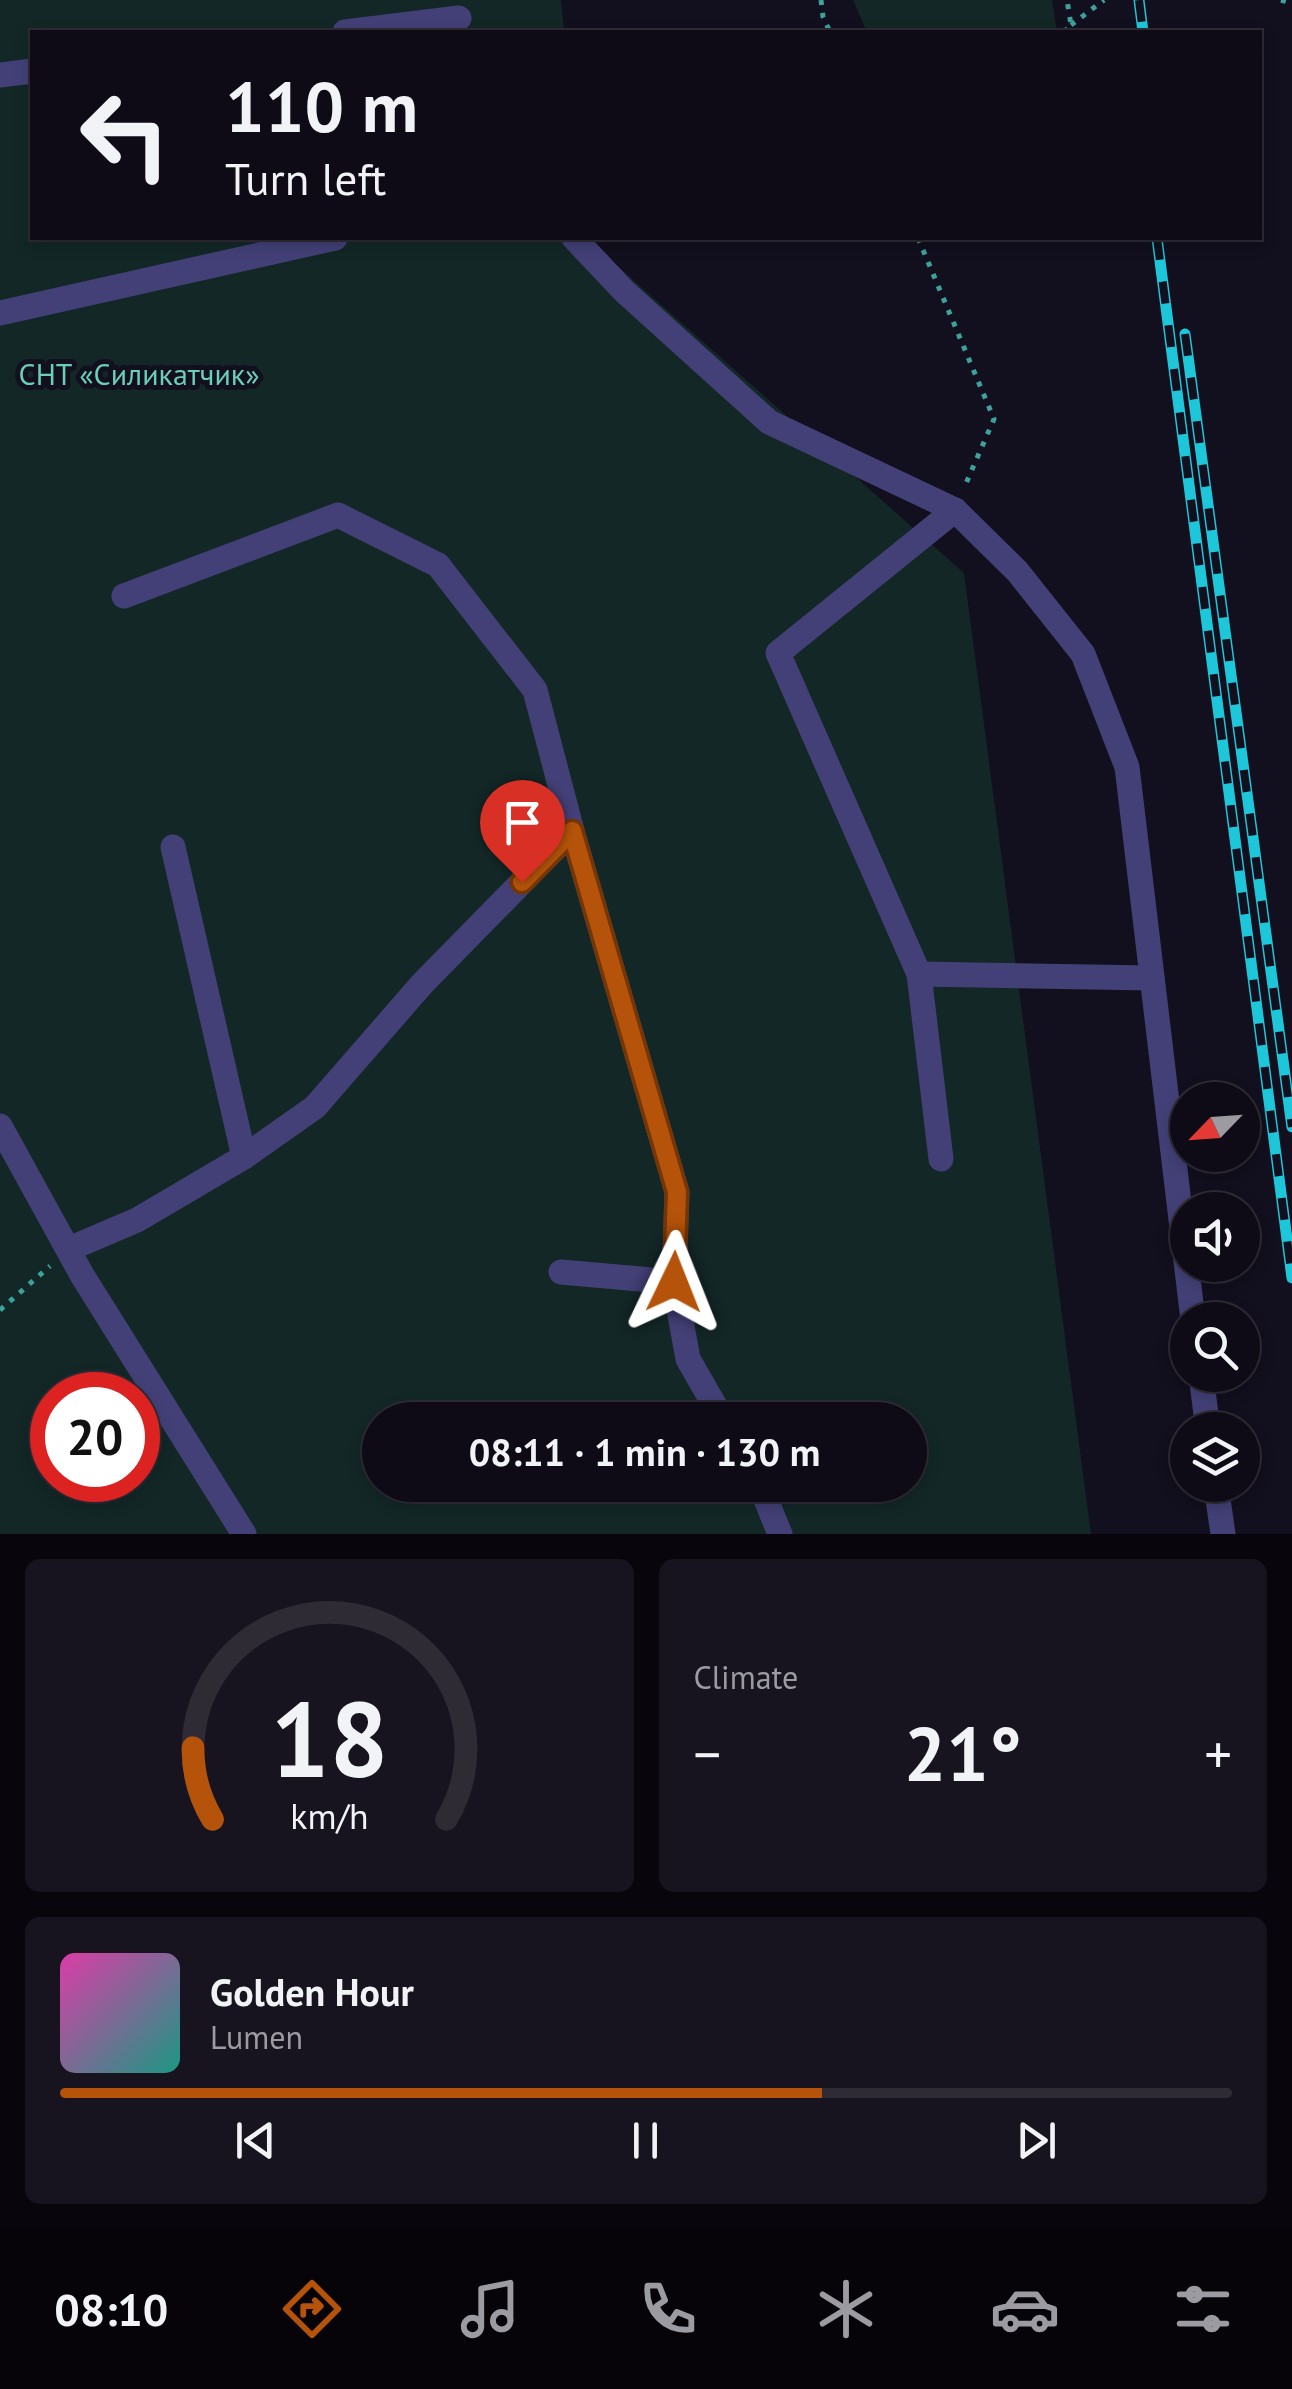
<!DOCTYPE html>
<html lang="en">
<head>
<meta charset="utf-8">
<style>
  body { margin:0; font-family:"PT Sans",sans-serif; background:#17141f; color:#f1f3f6; height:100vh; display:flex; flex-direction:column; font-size:38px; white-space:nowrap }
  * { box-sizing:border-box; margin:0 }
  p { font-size:32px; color:#9b9ba1 }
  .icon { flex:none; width:55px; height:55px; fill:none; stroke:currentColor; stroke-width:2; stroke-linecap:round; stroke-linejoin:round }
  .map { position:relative; height:1534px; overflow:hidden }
  .drawer { display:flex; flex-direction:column; gap:25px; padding:25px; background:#08060c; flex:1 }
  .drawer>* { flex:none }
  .banner { position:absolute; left:30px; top:30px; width:1232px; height:210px; border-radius:0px; box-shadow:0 5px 15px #0003,0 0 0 2px #2e2b35; background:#0e0b16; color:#f1f3f6; overflow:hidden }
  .needle { width:65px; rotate:245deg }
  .fabs { position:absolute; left:1170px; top:1082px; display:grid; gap:20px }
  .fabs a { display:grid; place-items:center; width:90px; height:90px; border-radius:50%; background:#0e0b16; box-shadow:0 5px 15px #0003,0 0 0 2px #2e2b35; font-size:50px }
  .speed { position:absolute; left:30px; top:1372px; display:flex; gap:20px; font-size:50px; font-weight:700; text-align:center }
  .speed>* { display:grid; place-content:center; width:130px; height:130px; border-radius:50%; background:#0e0b16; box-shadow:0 5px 15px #0003,0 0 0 2px #2e2b35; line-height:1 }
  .speed .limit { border:15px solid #d22; background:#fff; color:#111 }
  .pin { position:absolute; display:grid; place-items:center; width:85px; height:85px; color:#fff; margin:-102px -42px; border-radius:50% 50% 50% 0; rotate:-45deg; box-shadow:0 0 10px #0007 }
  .pin .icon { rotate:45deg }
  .me { position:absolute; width:110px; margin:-55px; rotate:2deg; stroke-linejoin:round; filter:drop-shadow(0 0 8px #0008) }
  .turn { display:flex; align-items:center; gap:35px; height:210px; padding:0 30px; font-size:45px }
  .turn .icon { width:130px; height:130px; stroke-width:2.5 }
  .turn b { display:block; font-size:70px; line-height:85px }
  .big { font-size:75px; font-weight:800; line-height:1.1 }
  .drawer .widget { flex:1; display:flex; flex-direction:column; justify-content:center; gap:15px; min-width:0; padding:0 35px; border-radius:15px; background:#17141f }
  .drawer .dial { align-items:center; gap:0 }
  .dial svg { height:260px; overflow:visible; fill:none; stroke:#2e2b35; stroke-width:7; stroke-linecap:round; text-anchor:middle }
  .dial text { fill:#f1f3f6; stroke:none }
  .song { display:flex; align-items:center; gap:30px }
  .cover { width:120px; height:120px; border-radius:15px; background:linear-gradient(135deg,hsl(320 70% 55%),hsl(170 70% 35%)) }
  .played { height:10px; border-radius:5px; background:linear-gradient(90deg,#b45309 65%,#2e2b35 65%) }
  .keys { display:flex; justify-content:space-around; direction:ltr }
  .heat { display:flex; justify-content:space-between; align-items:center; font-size:55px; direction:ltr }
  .drawer .tiles { flex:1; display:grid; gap:25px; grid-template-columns:1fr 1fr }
  .widget:last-child { grid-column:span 2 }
  .trip { position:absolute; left:362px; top:1402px; width:565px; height:100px; border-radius:50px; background:#0e0b16; box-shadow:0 5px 15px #0003,0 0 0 2px #2e2b35; font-weight:800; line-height:100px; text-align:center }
  .tab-bar { display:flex; height:160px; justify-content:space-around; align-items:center; background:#060409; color:#9b9ba1 }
  .tab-bar .icon { width:70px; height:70px }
  .tab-bar .active { color:#b45309 }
  .tab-bar b { font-size:45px; color:#f1f3f6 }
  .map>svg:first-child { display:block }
</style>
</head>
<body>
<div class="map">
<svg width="1292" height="1534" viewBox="0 0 1292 1534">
  <rect width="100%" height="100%" fill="#120f1e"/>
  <g fill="#132727" fill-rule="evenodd">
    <path d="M0,0H561L564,32H32V238H586L964,573L1091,1534H0ZM52,1395H138V1480H52ZM380,1420H910V1485H380Z"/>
    <polygon points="853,0 1052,0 1057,32 867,32"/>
  </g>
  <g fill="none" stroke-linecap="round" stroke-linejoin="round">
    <g stroke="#3da29c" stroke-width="5" stroke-dasharray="5 8" stroke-linecap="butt">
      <polyline points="821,0 823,17 830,32"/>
      <polyline points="1281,0 1292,3"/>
      <polyline points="1071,25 1104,0"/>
      <polyline points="1064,32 1071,25 1067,0"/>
      <polyline points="918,238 994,419 964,488"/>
      <polyline points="0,1310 50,1266"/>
    </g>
    <g stroke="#434077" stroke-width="25">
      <polyline points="345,32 459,18"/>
      <polyline points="0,75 32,71"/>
      <polyline points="574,238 624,291 769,422 955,510 1017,571 1083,654 1127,767 1193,1320"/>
      <polyline points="0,313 335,238"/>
      <polyline points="124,596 338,515 438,565 535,690 572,831"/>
      <polyline points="173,847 244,1157"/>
      <polyline points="919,974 1152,978"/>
      <polyline points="0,1126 82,1275 244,1534"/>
      <polyline points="941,1159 919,974 778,653 955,510"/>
      <polyline points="69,1249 137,1220 244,1157 315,1107 422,984 572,831 677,1192 674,1282 688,1359 723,1420"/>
      <polyline points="561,1272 674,1282"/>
      <polyline points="1201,1375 1208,1430"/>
      <polyline points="760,1485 780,1534"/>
      <polyline points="1216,1485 1223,1534"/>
    </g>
    <g stroke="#1ec6da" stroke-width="11">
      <g id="rail">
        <polyline points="1139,0 1143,32"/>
        <polyline points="1157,238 1292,1278"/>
        <polyline points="1185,334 1292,1127"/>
      </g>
    </g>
    <use href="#rail" stroke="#120f1e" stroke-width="8" stroke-dasharray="22" stroke-linecap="butt"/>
  </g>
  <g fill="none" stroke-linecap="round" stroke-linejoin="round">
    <g stroke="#753606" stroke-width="25">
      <polyline id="route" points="522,882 572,831 677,1192 674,1282"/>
    </g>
    <use href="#route" stroke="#b45309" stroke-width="18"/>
  </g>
  <g text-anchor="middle" stroke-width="10" stroke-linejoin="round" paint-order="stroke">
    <g font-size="30" fill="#69cfb6" stroke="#120f1e">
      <text x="139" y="385">СНТ «Силикатчик»</text>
    </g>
  </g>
</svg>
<div class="fabs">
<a><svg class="needle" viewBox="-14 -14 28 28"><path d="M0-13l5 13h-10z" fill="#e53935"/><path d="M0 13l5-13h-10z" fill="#9b9ba1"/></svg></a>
<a><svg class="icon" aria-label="sound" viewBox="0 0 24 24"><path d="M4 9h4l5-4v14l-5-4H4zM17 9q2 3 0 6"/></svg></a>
<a><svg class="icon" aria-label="search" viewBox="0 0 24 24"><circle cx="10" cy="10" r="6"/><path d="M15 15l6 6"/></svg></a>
<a><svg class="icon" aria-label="layers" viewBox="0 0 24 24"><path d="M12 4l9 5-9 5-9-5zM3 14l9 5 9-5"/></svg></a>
</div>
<div class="speed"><div class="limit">20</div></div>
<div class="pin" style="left:522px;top:882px;background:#d93025"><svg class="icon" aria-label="arrive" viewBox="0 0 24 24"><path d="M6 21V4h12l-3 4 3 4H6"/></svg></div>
<svg class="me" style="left:674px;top:1282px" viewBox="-20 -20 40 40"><path d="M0-17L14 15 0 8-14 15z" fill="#b45309" stroke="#fff" stroke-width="4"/></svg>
<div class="trip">08:11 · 1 min · 130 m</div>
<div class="banner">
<div class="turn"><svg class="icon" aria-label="left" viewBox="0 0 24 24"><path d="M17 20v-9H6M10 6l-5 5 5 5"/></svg><div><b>110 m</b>Turn left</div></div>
</div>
</div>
<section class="drawer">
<div class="tiles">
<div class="widget dial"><svg viewBox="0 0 100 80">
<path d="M14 69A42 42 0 1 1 86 69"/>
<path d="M14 69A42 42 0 0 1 8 47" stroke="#b45309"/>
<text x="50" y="56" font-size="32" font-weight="700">18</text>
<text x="50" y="72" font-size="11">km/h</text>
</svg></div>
<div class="widget"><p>Climate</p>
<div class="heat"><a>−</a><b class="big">21°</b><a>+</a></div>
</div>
<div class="widget">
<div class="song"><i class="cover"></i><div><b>Golden Hour</b><p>Lumen</p></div></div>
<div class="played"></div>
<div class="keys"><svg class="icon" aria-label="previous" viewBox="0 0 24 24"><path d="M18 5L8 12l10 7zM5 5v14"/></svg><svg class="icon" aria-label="pause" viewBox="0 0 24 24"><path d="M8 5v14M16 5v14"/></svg><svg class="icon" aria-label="next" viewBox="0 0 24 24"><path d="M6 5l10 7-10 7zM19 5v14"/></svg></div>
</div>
</div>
</section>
<nav class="tab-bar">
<b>08:10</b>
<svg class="icon active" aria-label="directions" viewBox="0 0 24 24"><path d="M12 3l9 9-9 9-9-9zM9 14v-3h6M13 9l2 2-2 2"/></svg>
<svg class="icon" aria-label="music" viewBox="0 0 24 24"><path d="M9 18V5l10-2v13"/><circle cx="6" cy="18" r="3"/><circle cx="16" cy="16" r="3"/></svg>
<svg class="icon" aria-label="phone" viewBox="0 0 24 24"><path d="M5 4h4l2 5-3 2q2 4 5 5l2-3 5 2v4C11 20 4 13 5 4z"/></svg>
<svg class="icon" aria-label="climate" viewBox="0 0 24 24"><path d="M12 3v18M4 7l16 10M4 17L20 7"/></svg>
<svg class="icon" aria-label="car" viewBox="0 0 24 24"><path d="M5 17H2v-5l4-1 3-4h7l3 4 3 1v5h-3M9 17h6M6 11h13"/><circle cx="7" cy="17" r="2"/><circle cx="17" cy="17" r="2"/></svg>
<svg class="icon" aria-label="filters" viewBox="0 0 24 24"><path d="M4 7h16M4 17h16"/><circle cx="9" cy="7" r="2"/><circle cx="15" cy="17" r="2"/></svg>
</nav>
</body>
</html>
